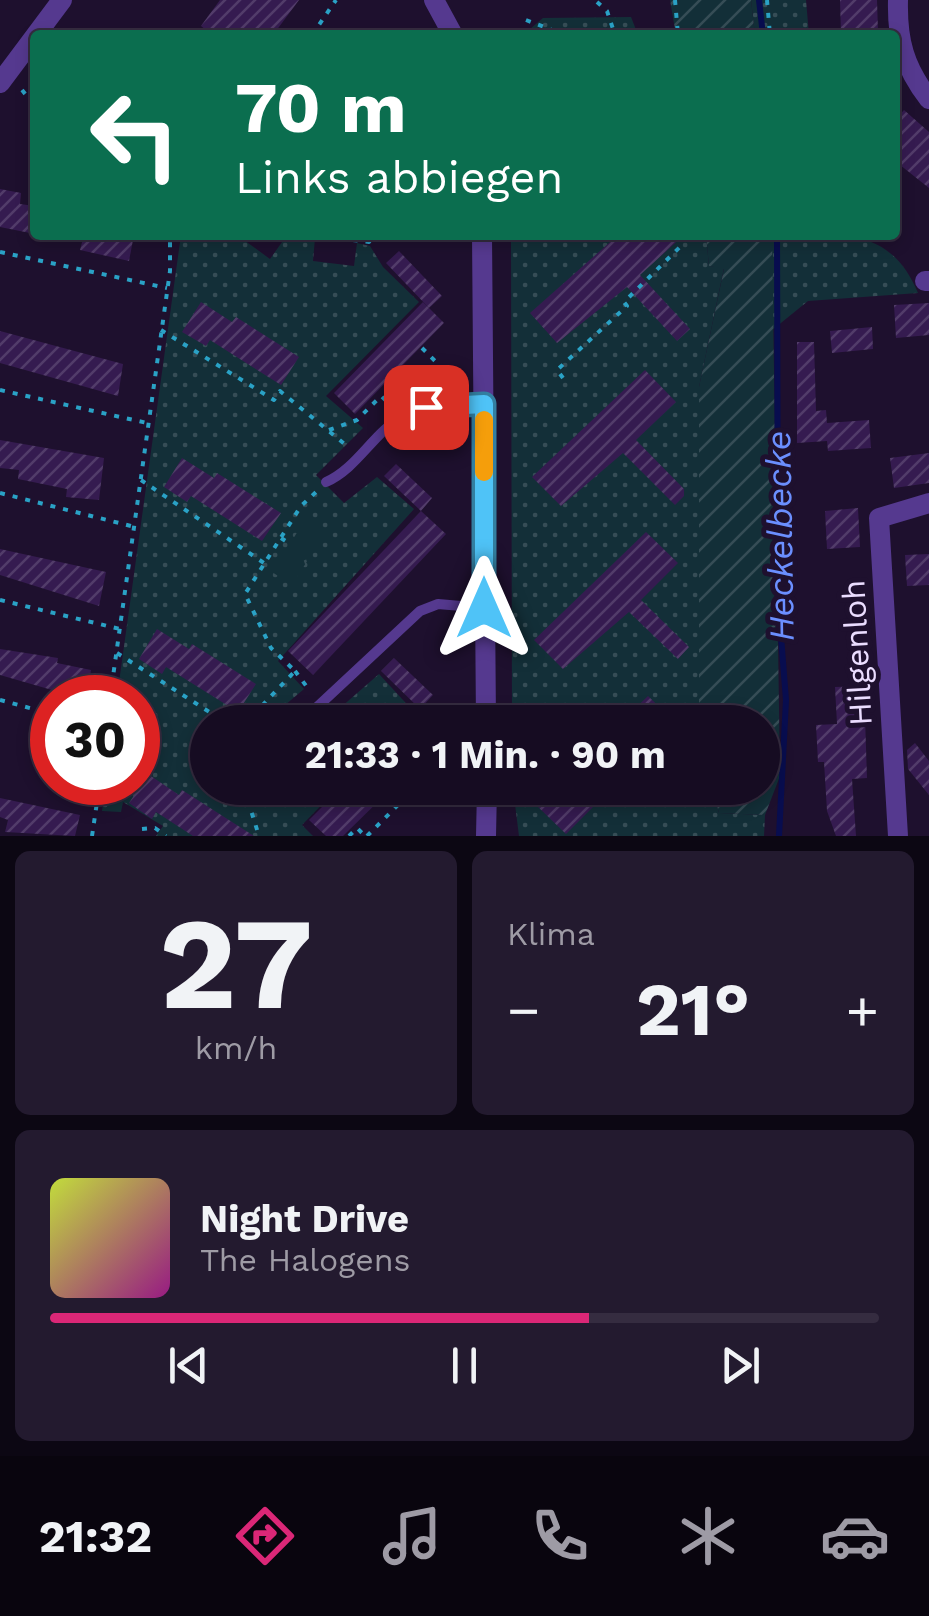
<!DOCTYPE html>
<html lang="de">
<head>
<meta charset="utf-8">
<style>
  body { margin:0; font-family:"Work Sans",sans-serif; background:#231a2f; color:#f1f3f6; height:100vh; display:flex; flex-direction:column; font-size:38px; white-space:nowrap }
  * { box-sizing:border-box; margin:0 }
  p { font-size:32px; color:#9e9ba5 }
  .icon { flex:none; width:55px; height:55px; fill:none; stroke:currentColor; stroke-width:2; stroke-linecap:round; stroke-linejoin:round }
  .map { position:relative; height:836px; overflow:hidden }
  .side { display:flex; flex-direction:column; gap:15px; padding:15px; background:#0c0713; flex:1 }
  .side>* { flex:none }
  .guide { position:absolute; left:30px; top:30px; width:870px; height:210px; border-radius:10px; box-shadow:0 5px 15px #0003,0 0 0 2px #352c40; background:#0b6e4f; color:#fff; overflow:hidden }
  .speed { position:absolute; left:30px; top:675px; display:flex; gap:20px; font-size:50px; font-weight:700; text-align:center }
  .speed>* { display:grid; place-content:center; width:130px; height:130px; border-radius:50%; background:#160c22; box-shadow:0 5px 15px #0003,0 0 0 2px #352c40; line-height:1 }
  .speed .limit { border:15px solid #d22; background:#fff; color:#111 }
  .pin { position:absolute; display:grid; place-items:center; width:85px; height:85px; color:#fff; margin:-42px; border-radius:20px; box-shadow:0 5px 15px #0006 }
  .me { position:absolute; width:110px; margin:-55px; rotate:0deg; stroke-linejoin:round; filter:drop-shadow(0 0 8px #0008) }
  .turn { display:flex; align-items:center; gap:35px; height:210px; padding:0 40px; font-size:45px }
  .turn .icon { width:130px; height:130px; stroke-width:2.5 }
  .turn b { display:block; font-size:70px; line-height:85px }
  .big { font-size:75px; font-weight:700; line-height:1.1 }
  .side .tile { flex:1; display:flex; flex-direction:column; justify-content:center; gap:15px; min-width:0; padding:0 35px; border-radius:15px; background:#231a2f }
  .side .dial { align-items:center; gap:0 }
  .dial b { font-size:130px; line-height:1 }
  .song { display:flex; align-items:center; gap:30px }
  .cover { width:120px; height:120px; border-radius:15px; background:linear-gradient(135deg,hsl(70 70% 55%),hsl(310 70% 35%)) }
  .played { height:10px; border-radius:5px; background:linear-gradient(90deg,#db2777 65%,#352c40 65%) }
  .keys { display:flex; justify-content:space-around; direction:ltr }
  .heat { display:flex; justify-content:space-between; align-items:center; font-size:55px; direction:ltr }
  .side .tiles { flex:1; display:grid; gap:15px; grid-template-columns:1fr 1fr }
  .tile:last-child { grid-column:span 2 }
  .trip { position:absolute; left:190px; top:705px; width:590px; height:100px; border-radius:50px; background:#160c22; box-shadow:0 5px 15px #0003,0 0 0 2px #352c40; font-weight:700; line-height:100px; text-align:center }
  .tabs { display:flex; height:160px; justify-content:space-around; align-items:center; background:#09050e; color:#9e9ba5 }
  .tabs .icon { width:70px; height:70px }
  .tabs .current { color:#db2777 }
  .tabs b { font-size:45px; color:#f1f3f6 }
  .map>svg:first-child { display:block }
</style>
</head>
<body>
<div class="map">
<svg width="929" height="836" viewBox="0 0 929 836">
  <defs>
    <pattern id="grass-dots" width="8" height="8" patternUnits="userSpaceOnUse" patternTransform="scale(2.5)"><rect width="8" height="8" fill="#132f38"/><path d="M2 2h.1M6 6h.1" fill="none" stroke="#364d56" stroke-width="1.8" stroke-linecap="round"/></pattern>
    <pattern id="park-tufts" width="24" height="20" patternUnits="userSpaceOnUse" patternTransform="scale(2.5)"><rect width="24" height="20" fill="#132f38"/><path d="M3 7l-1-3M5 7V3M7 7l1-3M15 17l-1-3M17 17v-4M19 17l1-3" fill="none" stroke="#364d56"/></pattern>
    <pattern id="garden-furrows" width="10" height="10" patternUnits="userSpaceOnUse" patternTransform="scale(2.5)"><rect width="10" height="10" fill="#132f38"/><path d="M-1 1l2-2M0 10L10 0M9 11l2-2" fill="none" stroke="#364d56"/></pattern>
    <pattern id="building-hatch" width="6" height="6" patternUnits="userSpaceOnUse" patternTransform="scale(2.5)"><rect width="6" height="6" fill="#351b50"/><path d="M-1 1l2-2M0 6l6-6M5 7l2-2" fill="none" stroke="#523c6a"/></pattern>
  </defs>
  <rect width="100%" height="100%" fill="#1e102e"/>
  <g fill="url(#grass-dots)">
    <polygon points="751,0 806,0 809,35 755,35"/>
    <polygon points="631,17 638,35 523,35 543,18"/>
    <polygon points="181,235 237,235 270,259 287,235 315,238 313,261 354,266 357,243 370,246 383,267 419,302 326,396 363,428 316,475 344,503 377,477 414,509 278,661 304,689 265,722 208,722 208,788 338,788 302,825 313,836 156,836 163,826 123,802 121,812 102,811 106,783 138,782 138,698 117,697"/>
    <polygon points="511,235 706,235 709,266 724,268 699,387 699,722 512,722"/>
    <path d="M772,235C835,235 889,223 918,293L808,301L771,331Z"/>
    <polygon points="379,674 415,713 405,722 324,722"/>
    <polygon points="513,788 712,788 719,813 765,815 764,836 519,836"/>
  </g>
  <polygon fill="url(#park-tufts)" points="305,520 325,533 292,585 272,572"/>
  <g fill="url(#garden-furrows)">
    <polygon points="670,0 751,0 755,35 676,35"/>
    <polygon points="706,235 772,235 780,776 765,815 719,813 712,788 762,788 762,722 699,722 699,387 724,269 709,266"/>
  </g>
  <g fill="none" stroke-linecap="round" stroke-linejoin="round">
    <g stroke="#080d4f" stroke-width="6">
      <polyline points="759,0 763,35"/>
      <polyline points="777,235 778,598 786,700 779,836"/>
    </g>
  </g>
  <g fill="url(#building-hatch)">
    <polygon points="220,0 299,0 273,35 212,35 201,26"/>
    <polygon points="840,0 877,0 878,31 841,35"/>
    <polygon points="904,110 929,132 929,188 895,161 895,120"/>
    <polygon points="0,189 21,193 20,204 35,206 35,234 0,227"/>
    <polygon points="84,235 134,235 129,261 80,250"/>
    <polygon points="618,235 684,235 640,275 690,329 677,341 627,287 557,343 530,313"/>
    <polygon points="399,251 442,296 429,308 386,263"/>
    <polygon points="201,302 232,322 236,317 299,357 281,385 210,340 206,346 182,332"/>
    <polygon points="423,302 444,323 355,414 334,393"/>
    <polygon points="929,303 929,335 896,338 894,305"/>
    <polygon points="872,327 873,349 832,353 830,331"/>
    <polygon points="0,331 123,364 118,396 0,363"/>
    <polygon points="797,342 814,342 816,411 826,410 827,423 869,420 871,448 828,451 827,441 797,443"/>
    <polygon points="645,370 676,402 636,440 684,489 684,496 675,505 623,453 561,506 532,477"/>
    <polygon points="0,440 104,458 99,500 66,497 67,489 18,479 19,470 0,468"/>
    <polygon points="929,453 929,483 894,488 890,458"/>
    <polygon points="182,458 214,478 217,473 281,513 262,541 191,496 187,502 164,487"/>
    <polygon points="396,464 432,498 421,511 384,476"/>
    <polygon points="858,508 860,547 827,549 825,511"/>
    <polygon points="421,511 446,534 313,675 288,651"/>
    <polygon points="646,532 678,563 641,600 689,647 678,659 629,612 563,669 534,640"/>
    <polygon points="0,549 106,572 99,606 0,575"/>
    <polygon points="929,554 929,585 907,586 905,555"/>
    <polygon points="157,629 189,649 192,644 256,684 238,712 166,667 162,674 139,659"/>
    <polygon points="0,649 58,658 57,663 91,670 85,698 51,694 52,690 0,675"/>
    <polygon points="394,658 433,695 420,709 381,671"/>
    <polygon points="864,686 867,778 852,779 856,836 836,836 827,811 824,762 818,762 816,725 837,724 835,687"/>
    <polygon points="648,696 675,722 621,722"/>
    <polygon points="915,743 929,761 929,795 908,769 907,750"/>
    <polygon points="148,774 179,795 182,790 254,836 193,836 156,812 152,819 129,803"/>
    <polygon points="341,788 392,788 343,836 326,836 309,820"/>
    <polygon points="553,788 612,788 566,834 536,805"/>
    <polygon points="0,798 80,815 75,836 5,832 8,820 0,817"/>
  </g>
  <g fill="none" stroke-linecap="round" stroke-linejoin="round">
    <g stroke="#2aa2c6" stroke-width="4" stroke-dasharray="5 8" stroke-linecap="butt">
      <polyline points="675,0 678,35"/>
      <polyline points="767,0 770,35"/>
      <polyline points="597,2 607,11 615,35"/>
      <polyline points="526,20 565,35"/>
      <polyline points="312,35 336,0"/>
      <polyline points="22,90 35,106"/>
      <polyline points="314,235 369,242 373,235"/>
      <polyline points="0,252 167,288"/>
      <polyline points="161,330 274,400 280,391 347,446"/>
      <polyline points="422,348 436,362 440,391"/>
      <polyline points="563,378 557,370 627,306 624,302 680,247"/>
      <polyline points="0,390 147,423"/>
      <polyline points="329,430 357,420 381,396 393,407"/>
      <polyline points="141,480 264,563"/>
      <polyline points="0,493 131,526"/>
      <polyline points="281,538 290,544"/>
      <polyline points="0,600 120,629"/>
      <polyline points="117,653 225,722"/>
      <polyline points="295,671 310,691"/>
      <polyline points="110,698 170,271 170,235"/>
      <polyline points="0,700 52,714"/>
      <polyline points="228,722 256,712 295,671 271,648 245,594 301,506 316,492"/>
      <polyline points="244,788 259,836"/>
      <polyline points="657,788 658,793"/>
      <polyline points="142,829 155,828 166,836"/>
      <polyline points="92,836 100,782"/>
      <polyline points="349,836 357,828 365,836"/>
      <polyline points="367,836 415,788"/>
    </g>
    <g stroke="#55398f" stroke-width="10">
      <path d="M326,482C359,467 373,432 405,415C429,403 458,405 484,403"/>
      <polyline points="316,708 420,611 438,604 484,608"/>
    </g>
    <g stroke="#55398f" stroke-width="20">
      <polyline points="434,0 453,35"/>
      <path d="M898,0C897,40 904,67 929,99"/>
      <polyline points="0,83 62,0"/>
      <polyline points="482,235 486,722"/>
      <polyline points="925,281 929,281"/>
      <polyline points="486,836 487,788"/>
      <polyline points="898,836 879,518 929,503"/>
    </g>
  </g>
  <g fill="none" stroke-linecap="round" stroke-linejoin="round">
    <g stroke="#337fa1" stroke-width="25">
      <polyline id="route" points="426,407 484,404 484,608"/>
    </g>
    <use href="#route" stroke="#4fc3f7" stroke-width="18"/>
    <polyline stroke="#f59e0b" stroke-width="18" points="484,472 484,420"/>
  </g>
  <g text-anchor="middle" stroke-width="10" stroke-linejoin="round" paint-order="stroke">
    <g font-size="32" fill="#ebddff" stroke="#1e102e">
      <text transform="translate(857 653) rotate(-93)" y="11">Hilgenloh</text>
    </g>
    <g font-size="35" font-style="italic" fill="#6b8fff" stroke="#1e102e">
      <text transform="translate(780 536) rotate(-91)" y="12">Heckelbecke</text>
    </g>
  </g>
</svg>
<div class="speed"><div class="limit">30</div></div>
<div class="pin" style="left:426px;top:407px;background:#d93025"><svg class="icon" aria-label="arrive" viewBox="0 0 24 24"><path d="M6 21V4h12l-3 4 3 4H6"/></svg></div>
<svg class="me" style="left:484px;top:608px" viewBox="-20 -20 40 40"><path d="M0-17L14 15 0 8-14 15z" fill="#4fc3f7" stroke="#fff" stroke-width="4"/></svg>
<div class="trip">21:33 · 1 Min. · 90 m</div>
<div class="guide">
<div class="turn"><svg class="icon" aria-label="left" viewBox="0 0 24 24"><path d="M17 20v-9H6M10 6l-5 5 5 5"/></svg><div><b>70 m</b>Links abbiegen</div></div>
</div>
</div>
<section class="side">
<div class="tiles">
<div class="tile dial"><b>27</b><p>km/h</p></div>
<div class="tile"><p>Klima</p>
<div class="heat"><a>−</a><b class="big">21°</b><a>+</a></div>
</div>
<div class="tile">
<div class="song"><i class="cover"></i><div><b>Night Drive</b><p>The Halogens</p></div></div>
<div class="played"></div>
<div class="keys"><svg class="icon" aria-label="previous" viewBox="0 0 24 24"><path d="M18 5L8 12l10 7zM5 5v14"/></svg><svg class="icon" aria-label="pause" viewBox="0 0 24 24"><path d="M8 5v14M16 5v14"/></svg><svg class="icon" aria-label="next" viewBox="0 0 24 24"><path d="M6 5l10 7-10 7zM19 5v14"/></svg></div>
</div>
</div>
</section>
<nav class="tabs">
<b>21:32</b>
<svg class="icon current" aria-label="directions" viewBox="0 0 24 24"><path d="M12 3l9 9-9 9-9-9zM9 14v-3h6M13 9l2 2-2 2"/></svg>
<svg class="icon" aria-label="music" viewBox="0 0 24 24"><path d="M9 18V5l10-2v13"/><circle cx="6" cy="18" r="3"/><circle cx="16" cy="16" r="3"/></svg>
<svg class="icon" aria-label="phone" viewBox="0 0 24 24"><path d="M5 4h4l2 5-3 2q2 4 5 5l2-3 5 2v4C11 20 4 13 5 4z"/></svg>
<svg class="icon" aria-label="climate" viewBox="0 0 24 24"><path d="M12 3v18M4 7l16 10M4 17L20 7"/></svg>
<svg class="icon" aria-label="car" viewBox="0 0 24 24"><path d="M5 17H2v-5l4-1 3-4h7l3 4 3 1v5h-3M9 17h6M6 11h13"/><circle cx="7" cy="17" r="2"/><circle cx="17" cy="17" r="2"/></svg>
</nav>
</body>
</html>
